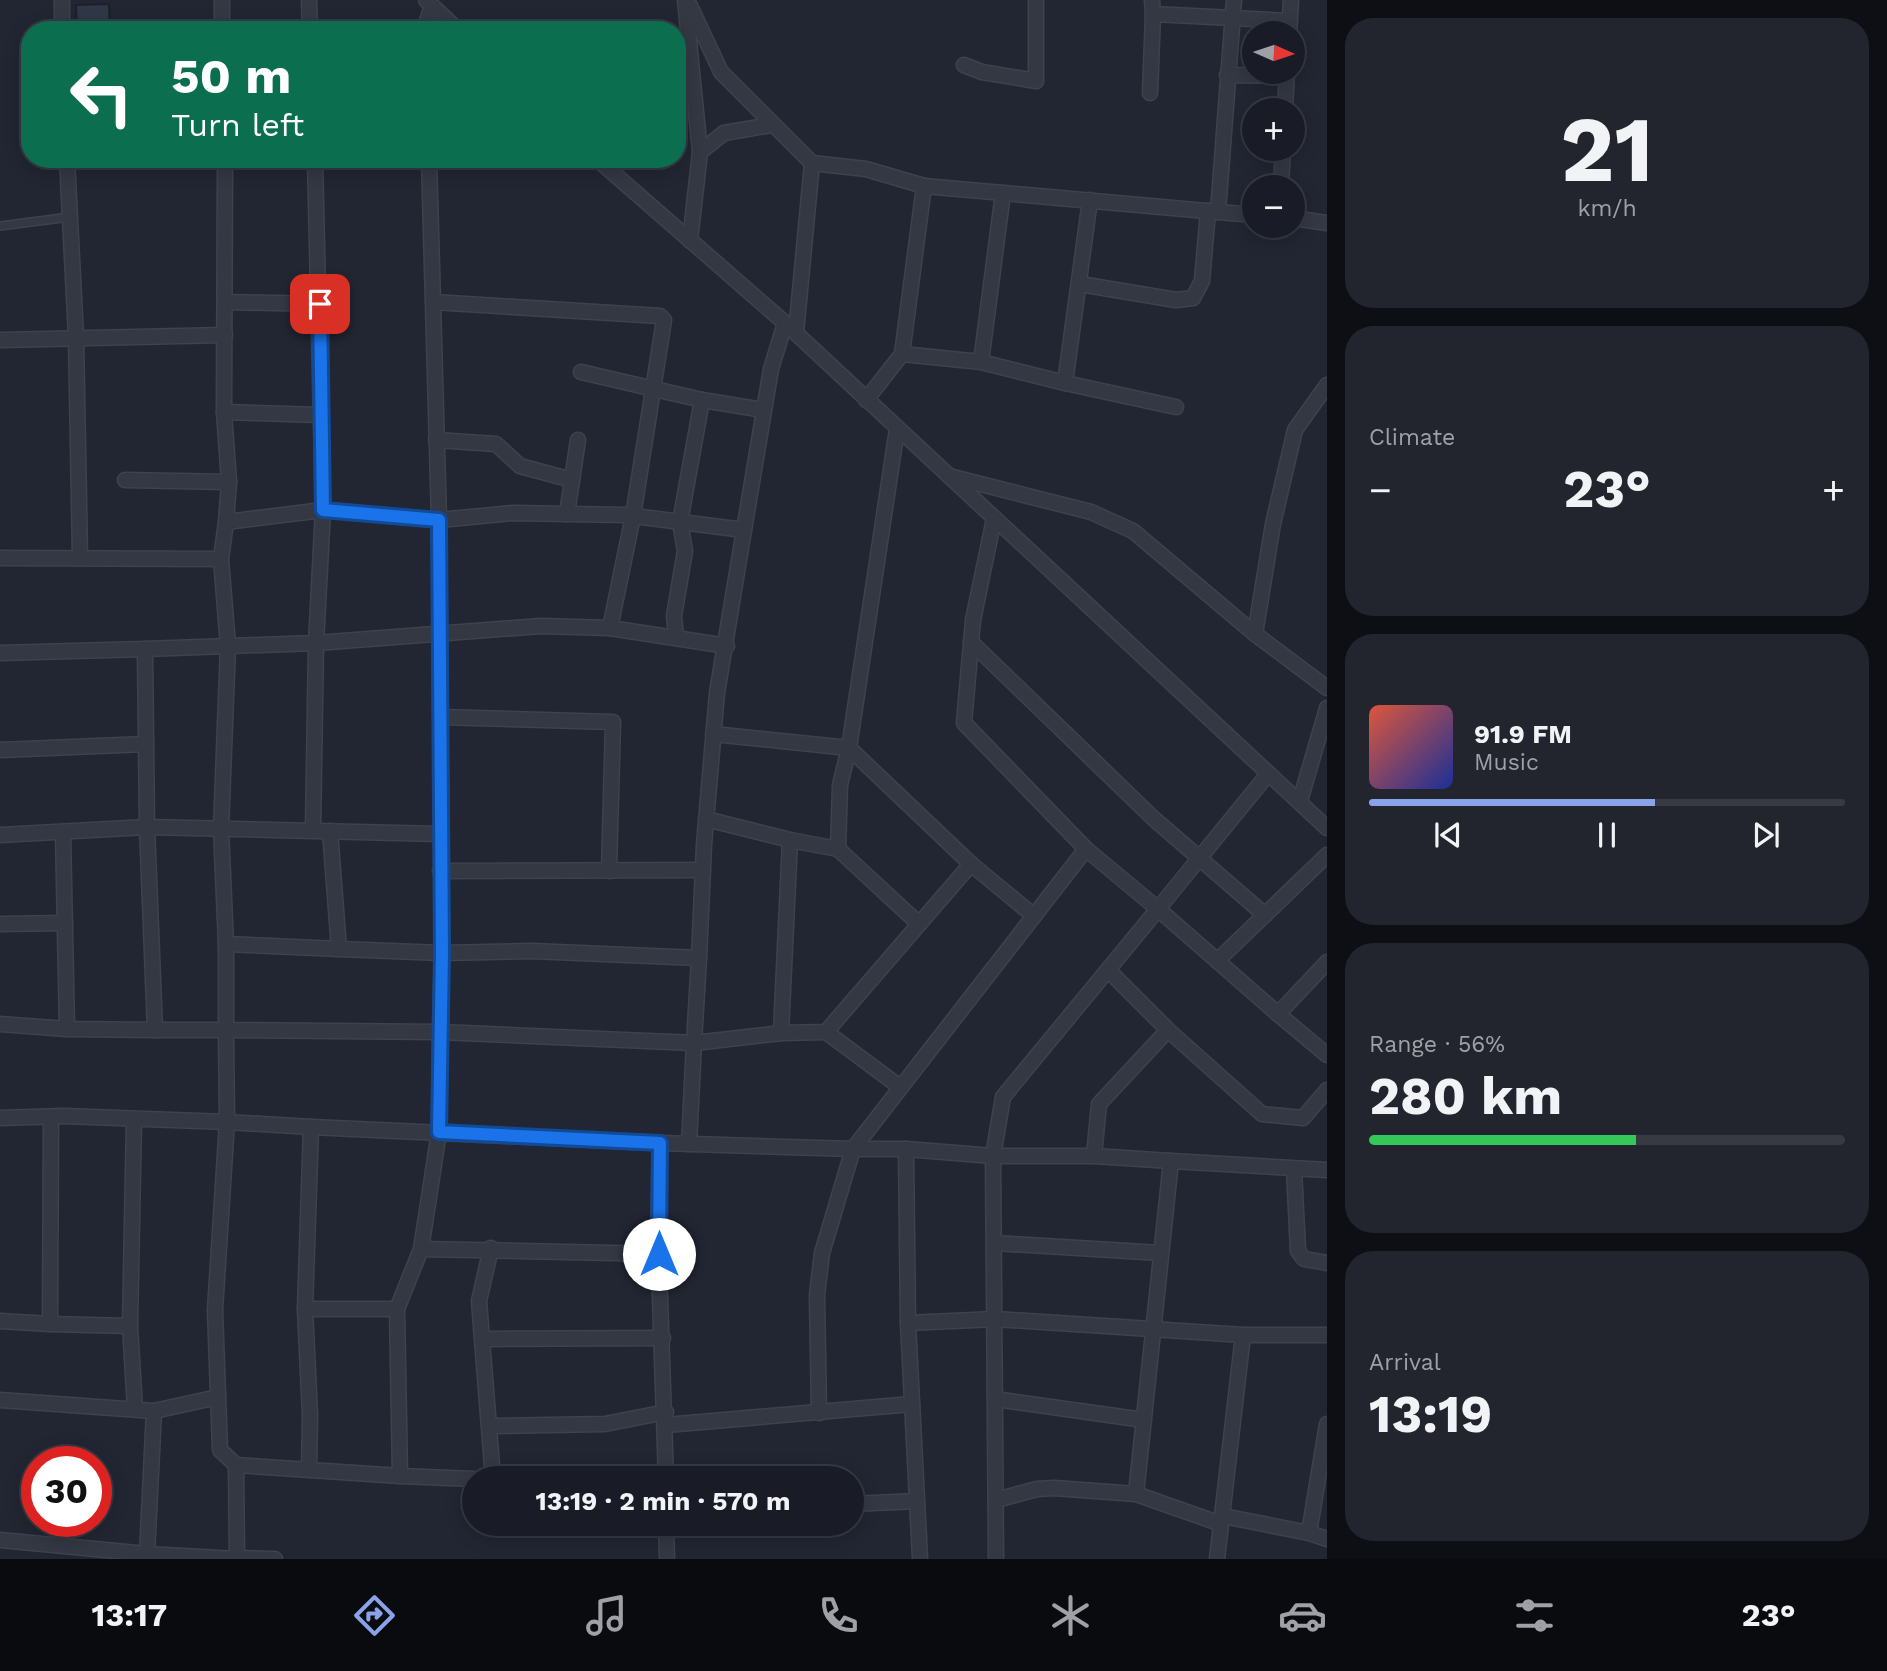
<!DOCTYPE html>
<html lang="en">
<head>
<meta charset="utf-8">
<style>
  body { margin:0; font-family:"Work Sans",sans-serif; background:#22252e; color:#f1f3f6; height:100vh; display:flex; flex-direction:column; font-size:26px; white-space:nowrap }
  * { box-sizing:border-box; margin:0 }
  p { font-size:23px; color:#9fa1a7 }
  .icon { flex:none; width:38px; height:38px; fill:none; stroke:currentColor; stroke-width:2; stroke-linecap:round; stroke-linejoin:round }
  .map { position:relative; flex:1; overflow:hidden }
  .sheet { display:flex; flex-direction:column; gap:18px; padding:18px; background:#0e0f15; width:560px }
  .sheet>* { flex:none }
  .hud { position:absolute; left:21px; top:21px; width:665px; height:147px; border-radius:28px; box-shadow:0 4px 18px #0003,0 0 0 2px #373a43; background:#0b6e4f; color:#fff; overflow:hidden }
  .needle { width:46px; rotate:93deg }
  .controls { position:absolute; left:1242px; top:21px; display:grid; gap:14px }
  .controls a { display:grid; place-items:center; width:63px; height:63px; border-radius:50%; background:#191c26; box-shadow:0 4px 18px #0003,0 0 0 2px #373a43; font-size:35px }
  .speed { position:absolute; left:21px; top:1446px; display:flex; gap:14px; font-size:35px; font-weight:700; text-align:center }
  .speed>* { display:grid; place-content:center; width:91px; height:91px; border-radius:50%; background:#191c26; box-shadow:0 4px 18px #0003,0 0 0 2px #373a43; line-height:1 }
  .speed .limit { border:10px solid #d22; background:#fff; color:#111 }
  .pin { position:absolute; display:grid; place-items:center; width:60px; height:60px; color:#fff; margin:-30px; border-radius:14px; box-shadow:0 4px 10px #0006 }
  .me { position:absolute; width:77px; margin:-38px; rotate:0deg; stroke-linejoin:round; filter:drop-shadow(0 0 5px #0008) }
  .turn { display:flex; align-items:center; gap:24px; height:147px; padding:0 35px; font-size:32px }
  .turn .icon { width:91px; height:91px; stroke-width:2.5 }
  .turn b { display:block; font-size:49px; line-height:60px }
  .big { font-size:52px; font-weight:700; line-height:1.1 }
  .sheet .card { flex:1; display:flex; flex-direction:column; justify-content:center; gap:10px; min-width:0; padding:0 24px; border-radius:28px; background:#22252e }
  .sheet .dial { align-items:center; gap:0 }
  .dial b { font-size:91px; line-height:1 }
  .song { display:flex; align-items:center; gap:21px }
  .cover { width:84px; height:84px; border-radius:10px; background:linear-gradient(135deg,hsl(10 70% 55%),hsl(230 70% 35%)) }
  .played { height:7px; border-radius:4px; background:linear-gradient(90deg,#89a3ea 60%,#373a43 60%) }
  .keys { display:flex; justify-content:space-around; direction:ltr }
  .heat { display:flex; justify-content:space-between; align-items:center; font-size:38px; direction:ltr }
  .charge { height:10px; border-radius:5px; background:linear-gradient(90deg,#34c759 56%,#373a43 0) }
  .trip { position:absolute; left:462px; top:1466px; width:402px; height:70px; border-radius:35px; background:#191c26; box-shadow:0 4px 18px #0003,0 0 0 2px #373a43; font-weight:700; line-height:70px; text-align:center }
  .menu { display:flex; height:112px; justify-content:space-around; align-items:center; background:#0a0b0f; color:#9fa1a7 }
  .menu .icon { width:49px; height:49px }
  .menu .current { color:#89a3ea }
  .menu b { font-size:32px; color:#f1f3f6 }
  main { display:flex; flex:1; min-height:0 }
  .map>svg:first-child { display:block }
</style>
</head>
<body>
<main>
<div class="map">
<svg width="1327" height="1559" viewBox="0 0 1327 1559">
  <rect width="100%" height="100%" fill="#212632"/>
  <polygon fill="#303746" stroke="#1b202a" stroke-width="2" points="109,4 110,30 77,30 76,5"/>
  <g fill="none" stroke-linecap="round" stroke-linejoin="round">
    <g stroke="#3d424d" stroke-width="10">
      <polyline id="lane" points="0,226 70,217"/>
    </g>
    <g stroke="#3d424d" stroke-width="17">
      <g id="street">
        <polyline points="222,0 222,30"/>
        <polyline points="309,0 310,30"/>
        <polyline points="426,0 458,30"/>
        <polyline points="685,0 700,152 690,241"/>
        <polyline points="1152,0 1153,14 1290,21"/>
        <polyline points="1234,0 1218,212 1255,215"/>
        <polyline points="690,6 721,72 812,163"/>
        <polyline points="62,30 62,0"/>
        <polyline points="424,30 432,6"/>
        <polyline points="1289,33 1291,0"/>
        <polyline points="964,65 982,72 1036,81 1036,0"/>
        <polyline points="1227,75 1287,76"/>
        <polyline points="1150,93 1153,14"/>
        <polyline points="1285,110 1287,72"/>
        <polyline points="700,152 724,133 771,125"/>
        <polyline points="67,159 76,337 80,558"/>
        <polyline points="225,159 224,412 229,482 226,522 323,510 316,643 313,830"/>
        <polyline points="315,159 323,510 439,520 442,953 532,951 699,958 704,845 717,693 744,530"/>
        <polyline points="429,159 439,520 513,513 626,515 744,530 771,369 785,323"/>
        <polyline points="597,159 785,323 1327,828"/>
        <polyline points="1281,187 1283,149"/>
        <polyline points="1090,200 1065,383 1176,407"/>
        <polyline points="1293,218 1327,223"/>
        <polyline points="1080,284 1176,300 1193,298 1202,281 1208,211"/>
        <polyline points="226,302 320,304"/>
        <polyline points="433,302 660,316 664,320 633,516 610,628 727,646"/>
        <polyline points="796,333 812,163 866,169 924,186"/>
        <polyline points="0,340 225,335"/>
        <polyline points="902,354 981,362 1065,383"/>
        <polyline points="981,362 1003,193"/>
        <polyline points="581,372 702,400 764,410"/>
        <polyline points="866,400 902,354 924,186 1218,212"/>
        <polyline points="224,412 321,415"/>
        <polyline points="436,440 496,444 520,466 572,480"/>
        <polyline points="949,476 1091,512 1133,531 1255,634 1327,688"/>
        <polyline points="125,480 229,482"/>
        <polyline points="567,514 578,440"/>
        <polyline points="0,558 221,559 226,522"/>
        <polyline points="221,559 228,646 221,829 226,944 339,949"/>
        <polyline points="1255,634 1273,524 1295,430 1327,385"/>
        <polyline points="676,637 674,616 685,551 680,522 702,400"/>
        <polyline points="971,642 1153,818 1265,915"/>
        <polyline points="0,653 145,649"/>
        <polyline points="440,717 613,722 609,871"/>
        <polyline points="713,734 849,748 897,429"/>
        <polyline points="0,750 146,744"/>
        <polyline points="1300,801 1327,708"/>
        <polyline points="706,819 790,840"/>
        <polyline points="63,833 67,1029 155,1030"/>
        <polyline points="440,834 147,827 145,649 316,643 541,626 610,628"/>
        <polyline points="0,835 147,827 155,1030 226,1030 227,1122 311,1127"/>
        <polyline points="838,849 919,924"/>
        <polyline points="1086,849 1158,909 1268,774"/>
        <polyline points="440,871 703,870"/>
        <polyline points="0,924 65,923"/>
        <polyline points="226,944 226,1030 440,1032 442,953 339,949 330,831"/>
        <polyline points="1217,961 1327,855"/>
        <polyline points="1278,1014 1327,1055"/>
        <polyline points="0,1024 67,1029"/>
        <polyline points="1168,1030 1262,1114 1303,1118 1327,1090"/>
        <polyline points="826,1032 900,1087"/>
        <polyline points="781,1033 790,840 838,849 840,785 849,748 971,864"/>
        <polyline points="0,1118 64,1116 227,1122 215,1310 220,1450 236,1465 400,1476 397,1309"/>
        <polyline points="134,1119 130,1326 135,1409"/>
        <polyline points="660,1143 853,1149 1086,849 964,723 973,620 994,519"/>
        <polyline points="689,1144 694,1043 781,1033 826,1032 971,864 1034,916"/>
        <polyline points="906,1149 993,1156 1003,1097 1158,909 1278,1014 1327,962"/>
        <polyline points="1094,1156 1171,1161 1136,1494 1221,1524"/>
        <polyline points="1171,1161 1327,1170"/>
        <polyline points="1294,1169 1298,1251 1304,1259 1327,1263"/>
        <polyline points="994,1243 1161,1253"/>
        <polyline points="491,1248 479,1301 493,1479"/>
        <polyline points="421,1249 659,1254"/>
        <polyline points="305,1309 310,1415 309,1470"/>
        <polyline points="0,1321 50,1324 51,1117"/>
        <polyline points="908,1323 920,1559"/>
        <polyline points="50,1324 130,1326"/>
        <polyline points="483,1339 663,1338"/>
        <polyline points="995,1399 1144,1420"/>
        <polyline points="0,1400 154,1411 218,1397"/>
        <polyline points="154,1411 147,1554 237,1559"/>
        <polyline points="819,1413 817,1295 822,1253 853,1149 906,1149 908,1323 995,1319 1243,1335 1327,1335"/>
        <polyline points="666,1425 912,1404"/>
        <polyline points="490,1426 605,1424 666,1412"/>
        <polyline points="236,1465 237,1558 275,1559"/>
        <polyline points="400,1476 474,1479"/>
        <polyline points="666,1479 658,1237 660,1143 311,1127 305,1309 397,1309 421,1249 439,1132 440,1032 694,1043 699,958"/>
        <polyline points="996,1500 1037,1489 1054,1488 1136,1494"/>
        <polyline points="852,1504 917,1501"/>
        <polyline points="1223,1516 1309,1533 1327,1539"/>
        <polyline points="666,1524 667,1559"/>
        <polyline points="1309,1533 1327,1424"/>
        <polyline points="0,1540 147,1554"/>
        <polyline points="996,1559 993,1156 1094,1156 1099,1104 1168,1030 1108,970"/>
        <polyline points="1217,1559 1243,1335"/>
      </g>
    </g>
    <use href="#lane" stroke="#343843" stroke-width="7"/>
    <use href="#street" stroke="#343843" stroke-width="14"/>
  </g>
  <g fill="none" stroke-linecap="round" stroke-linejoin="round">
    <g stroke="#114b97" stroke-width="18">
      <polyline id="route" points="320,304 323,510 439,520 442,953 439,1132 660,1143 659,1254"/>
    </g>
    <use href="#route" stroke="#1a73e8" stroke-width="12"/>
  </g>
</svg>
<div class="controls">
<a><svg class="needle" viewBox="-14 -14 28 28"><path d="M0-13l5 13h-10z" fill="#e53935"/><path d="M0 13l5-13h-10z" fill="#9fa1a7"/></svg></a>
<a>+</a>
<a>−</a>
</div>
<div class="speed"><div class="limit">30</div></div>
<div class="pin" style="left:320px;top:304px;background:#d93025"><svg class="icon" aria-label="arrive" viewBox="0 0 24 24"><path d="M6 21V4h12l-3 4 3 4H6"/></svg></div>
<svg class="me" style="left:659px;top:1254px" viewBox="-20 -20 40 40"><circle r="19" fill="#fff"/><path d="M0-13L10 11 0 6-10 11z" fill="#1a73e8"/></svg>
<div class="trip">13:19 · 2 min · 570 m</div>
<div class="hud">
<div class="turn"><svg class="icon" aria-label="left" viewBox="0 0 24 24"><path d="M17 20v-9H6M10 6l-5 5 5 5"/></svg><div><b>50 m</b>Turn left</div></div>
</div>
</div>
<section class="sheet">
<div class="card dial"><b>21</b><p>km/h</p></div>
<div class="card"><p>Climate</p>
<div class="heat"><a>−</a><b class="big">23°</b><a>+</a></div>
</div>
<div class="card">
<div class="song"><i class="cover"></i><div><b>91.9 FM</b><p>Music</p></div></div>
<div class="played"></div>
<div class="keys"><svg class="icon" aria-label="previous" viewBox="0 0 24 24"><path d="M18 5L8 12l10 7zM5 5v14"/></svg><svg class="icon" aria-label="pause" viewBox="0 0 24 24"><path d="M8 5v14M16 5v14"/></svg><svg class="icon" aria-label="next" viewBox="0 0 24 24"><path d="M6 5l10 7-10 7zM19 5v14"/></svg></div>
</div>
<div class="card"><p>Range · 56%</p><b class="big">280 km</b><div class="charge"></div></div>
<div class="card"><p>Arrival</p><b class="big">13:19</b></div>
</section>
</main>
<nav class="menu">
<b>13:17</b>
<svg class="icon current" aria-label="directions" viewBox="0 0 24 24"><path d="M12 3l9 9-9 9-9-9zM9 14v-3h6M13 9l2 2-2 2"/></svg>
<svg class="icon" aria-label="music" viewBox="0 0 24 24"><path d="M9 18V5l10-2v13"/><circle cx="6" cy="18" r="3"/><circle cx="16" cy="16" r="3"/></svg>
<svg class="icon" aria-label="phone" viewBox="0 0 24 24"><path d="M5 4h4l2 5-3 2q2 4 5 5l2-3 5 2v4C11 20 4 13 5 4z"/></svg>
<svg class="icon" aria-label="climate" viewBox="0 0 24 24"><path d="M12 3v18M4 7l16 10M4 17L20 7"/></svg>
<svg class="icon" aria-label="car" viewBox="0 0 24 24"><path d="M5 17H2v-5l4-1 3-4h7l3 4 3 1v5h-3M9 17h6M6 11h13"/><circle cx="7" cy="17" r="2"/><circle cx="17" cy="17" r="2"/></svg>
<svg class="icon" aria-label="filters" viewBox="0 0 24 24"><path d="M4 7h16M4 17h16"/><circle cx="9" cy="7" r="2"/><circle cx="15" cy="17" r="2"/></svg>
<b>23°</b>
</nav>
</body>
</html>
